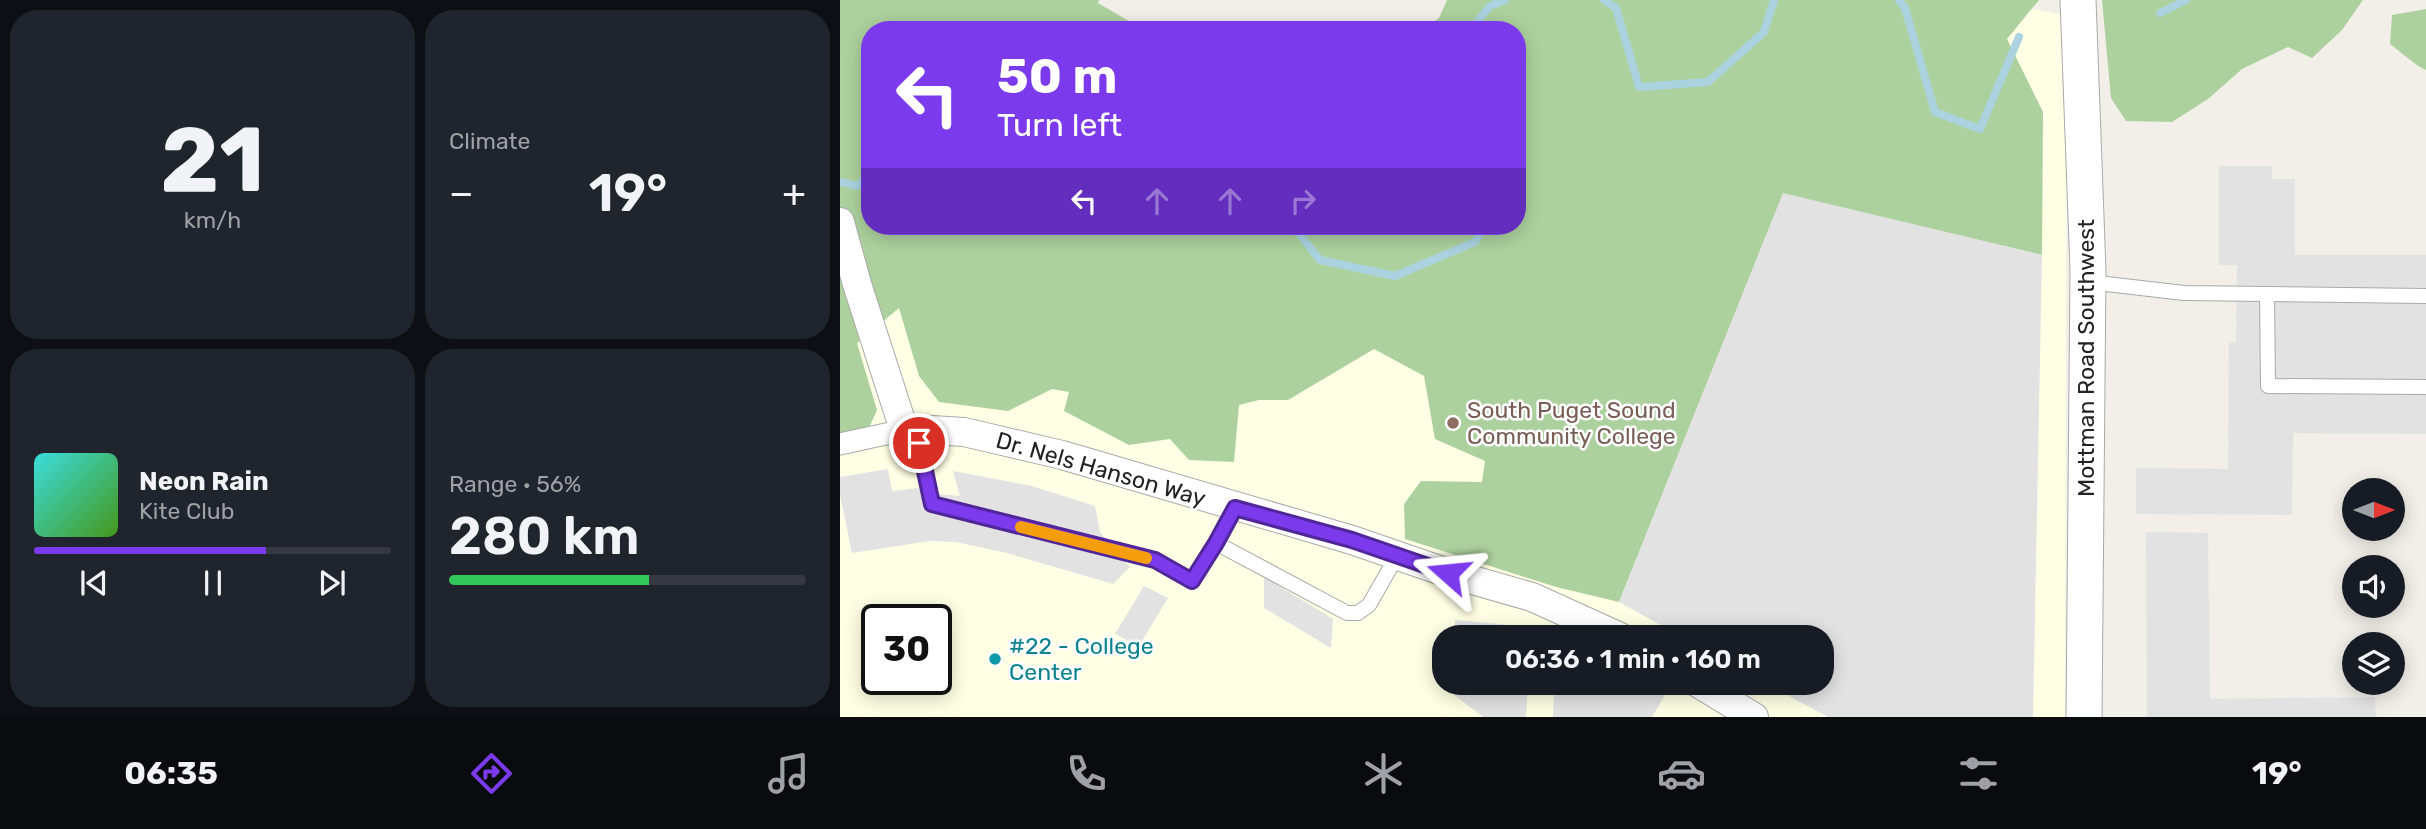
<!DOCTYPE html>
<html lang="en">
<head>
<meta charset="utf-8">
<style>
  body { margin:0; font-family:Rubik,sans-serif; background:#20242c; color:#f1f3f6; height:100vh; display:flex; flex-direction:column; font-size:26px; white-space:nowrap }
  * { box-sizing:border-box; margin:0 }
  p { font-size:23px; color:#9ea1a6 }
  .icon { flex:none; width:38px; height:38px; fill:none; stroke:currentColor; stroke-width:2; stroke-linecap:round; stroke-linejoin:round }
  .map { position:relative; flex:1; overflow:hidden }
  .side { display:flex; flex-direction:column; gap:10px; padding:10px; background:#0d0f14; width:840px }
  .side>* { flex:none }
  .hud { position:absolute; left:21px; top:21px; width:665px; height:214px; border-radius:28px; box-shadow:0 4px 18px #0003; background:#7c3aed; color:#fff; overflow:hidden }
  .needle { width:46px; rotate:90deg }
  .controls { position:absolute; left:1502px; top:478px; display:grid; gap:14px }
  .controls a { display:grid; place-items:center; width:63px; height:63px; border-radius:50%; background:#171b24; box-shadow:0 4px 18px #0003; font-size:35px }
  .speed { position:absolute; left:21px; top:604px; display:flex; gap:14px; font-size:35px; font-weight:700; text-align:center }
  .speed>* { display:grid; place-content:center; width:91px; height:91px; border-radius:50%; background:#171b24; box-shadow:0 4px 18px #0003; line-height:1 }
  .speed .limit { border:4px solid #111; border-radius:10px; background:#fff; color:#111 }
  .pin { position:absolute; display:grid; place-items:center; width:60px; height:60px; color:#fff; margin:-30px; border:4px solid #fff; border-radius:50%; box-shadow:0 2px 7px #0007 }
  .me { position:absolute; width:77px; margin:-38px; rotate:288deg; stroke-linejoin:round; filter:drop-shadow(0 0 5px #0008) }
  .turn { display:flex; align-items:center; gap:24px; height:147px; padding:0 21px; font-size:32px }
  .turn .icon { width:91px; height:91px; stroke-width:2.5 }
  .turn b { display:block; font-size:49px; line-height:60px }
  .lanes { display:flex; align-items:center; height:66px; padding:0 21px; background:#0003; justify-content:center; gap:35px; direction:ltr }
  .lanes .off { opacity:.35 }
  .big { font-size:52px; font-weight:600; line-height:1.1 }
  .side .tile { flex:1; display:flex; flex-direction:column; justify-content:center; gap:10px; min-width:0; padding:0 24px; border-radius:28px; background:#20242c }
  .side .dial { align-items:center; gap:0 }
  .dial b { font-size:91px; line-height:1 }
  .song { display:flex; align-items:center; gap:21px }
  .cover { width:84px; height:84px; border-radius:10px; background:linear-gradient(135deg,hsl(180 70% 55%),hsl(100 70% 35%)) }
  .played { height:7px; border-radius:4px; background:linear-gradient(90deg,#7c3aed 65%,#363941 65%) }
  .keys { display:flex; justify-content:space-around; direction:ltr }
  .heat { display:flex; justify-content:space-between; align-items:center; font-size:38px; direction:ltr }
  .charge { height:10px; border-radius:5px; background:linear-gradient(90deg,#34c759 56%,#363941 0) }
  .side .tiles { flex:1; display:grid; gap:10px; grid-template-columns:repeat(2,1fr) }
  .trip { position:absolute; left:592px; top:625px; width:402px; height:70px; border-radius:28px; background:#171b24; box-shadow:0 4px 18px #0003; font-weight:600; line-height:70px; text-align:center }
  .tab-bar { display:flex; height:112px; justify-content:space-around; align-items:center; background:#090b0e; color:#9ea1a6 }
  .tab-bar .icon { width:49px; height:49px }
  .tab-bar .on { color:#7c3aed }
  .tab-bar b { font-size:32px; color:#f1f3f6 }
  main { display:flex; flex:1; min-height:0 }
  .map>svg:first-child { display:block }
</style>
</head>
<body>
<main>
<section class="side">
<div class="tiles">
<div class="tile dial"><b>21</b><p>km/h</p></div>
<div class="tile"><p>Climate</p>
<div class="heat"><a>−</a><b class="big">19°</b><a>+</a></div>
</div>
<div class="tile">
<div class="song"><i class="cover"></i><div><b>Neon Rain</b><p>Kite Club</p></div></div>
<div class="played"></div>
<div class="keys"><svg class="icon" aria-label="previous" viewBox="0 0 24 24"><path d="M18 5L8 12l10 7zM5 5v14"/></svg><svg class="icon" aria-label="pause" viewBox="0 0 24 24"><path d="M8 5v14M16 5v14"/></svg><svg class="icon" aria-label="next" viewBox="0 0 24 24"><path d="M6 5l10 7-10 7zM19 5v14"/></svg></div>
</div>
<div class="tile"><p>Range · 56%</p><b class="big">280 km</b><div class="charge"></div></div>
</div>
</section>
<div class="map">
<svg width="1586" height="717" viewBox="0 0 1586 717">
  <rect width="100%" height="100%" fill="#f2efe9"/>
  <path fill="#ffffe5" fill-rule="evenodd" d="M0,0L30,30V226H677V30L1150,0L1227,16L1225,717H0ZM37,620H96V679H37ZM604,637H982V682H604Z"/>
  <g fill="#add19e">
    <polygon points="0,0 259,0 258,3 304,30 30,30 30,226 677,226 677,30 581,30 599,18 607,0 1199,0 1167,39 1203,112 1202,255 943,194 779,602 716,587 565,539 564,504 581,481 642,482 645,461 595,439 584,376 534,349 448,400 419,400 399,405 394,462 349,460 330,439 289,445 224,411 229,392 212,389 168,411 99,402 79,376 59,308 17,343 37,410 24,439 0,444"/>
    <polygon points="1262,0 1523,0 1502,30 1472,58 1448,47 1402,69 1368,99 1332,122 1286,121 1271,98"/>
    <polygon points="1586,9 1586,70 1578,66 1550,44 1552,15"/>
  </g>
  <g fill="#e2e2e2">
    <polygon points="1379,166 1432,166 1432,179 1455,179 1455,255 1586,255 1586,434 1453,433 1452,515 1296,514 1296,468 1388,469 1389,343 1396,342 1397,265 1379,265"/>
    <polygon points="943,193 1202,255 1193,717 988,717 925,683 982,682 982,637 842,637 779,602"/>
    <polygon points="48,469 52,491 78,488 98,494 120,496 113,471 192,486 255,506 260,532 290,567 273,584 167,553 116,542 90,541 12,553 0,495 0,477"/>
    <polygon points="1306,532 1368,533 1370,699 1535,697 1536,717 1307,717"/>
    <polygon points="424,577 493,619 491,648 424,608"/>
    <polygon points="304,586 328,598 299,646 275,634"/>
    <polygon points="615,620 692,627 691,637 615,637"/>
    <polygon points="614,683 688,683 686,717 643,717 613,694"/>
    <polygon points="709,683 832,682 832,683 812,717 713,717 714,694 707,687"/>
  </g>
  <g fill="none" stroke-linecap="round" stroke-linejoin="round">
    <g stroke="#aad3df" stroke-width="8">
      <polyline points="764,0 776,8 799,87 868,82 924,32 934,0"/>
      <polyline points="1059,0 1065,8 1095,112 1140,129 1179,37"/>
      <polyline points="1320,13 1346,0"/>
      <polyline points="630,30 650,6 665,0"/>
      <polyline points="0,182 18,186 30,172"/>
      <polyline points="340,226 358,226"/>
      <polyline points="453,226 480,260 555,276 635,242 645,226"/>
    </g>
    <g stroke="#a9a9a9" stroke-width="16">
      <g id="service">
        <polyline points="1249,282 1344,293 1586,296"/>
        <polyline points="1427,294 1428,386 1586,387"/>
        <polyline points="76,429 92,504 315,560 352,581 376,543 395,508"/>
        <polyline points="376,543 507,613 518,613 529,605 557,556"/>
      </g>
    </g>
    <g stroke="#a9a9a9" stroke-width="23">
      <polyline id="pedestrian" points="0,444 64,430"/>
    </g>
    <g stroke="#a9a9a9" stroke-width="30">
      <g id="minor">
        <polyline points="0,222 17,284 64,430 76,429 124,432 222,455 512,540 608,573 692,597 780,637"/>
        <polyline points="856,682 914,717"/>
      </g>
    </g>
    <g stroke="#a9a9a9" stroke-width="37">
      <polyline id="tertiary" points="1238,0 1248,271 1244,717"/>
    </g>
    <use href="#service" stroke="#fff" stroke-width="14"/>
    <use href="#pedestrian" stroke="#fff" stroke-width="21"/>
    <use href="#minor" stroke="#fff" stroke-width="28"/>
    <use href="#tertiary" stroke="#fff" stroke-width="35"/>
  </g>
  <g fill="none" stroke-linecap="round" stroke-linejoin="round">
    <g stroke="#51269a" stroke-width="18">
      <polyline id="route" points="79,443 92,504 315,560 352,581 376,543 395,508 512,540 608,573"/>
    </g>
    <use href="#route" stroke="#7c3aed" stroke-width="12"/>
    <polyline stroke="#f59e0b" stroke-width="12" points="181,527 306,558"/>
  </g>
  <circle fill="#8d6e63" stroke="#fff" stroke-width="2.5" cx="613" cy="423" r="7"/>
  <circle fill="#0f9aa8" stroke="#fff" stroke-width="2.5" cx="155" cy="659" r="7"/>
  <g text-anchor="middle" stroke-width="5" stroke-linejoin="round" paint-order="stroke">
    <g font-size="23" fill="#222" stroke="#fff">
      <text transform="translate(1246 358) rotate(-90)" y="8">Mottman Road Southwest</text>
      <text transform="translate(261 469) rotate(16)" y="8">Dr. Nels Hanson Way</text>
    </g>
    <g font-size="23" fill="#785e54" stroke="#fff" text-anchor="start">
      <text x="627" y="418">South Puget Sound<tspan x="627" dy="26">Community College</tspan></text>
    </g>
    <g font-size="23" fill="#0d838f" stroke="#fff" text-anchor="start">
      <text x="169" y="654">#22 - College<tspan x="169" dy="26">Center</tspan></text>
    </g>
  </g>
</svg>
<div class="controls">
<a><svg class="needle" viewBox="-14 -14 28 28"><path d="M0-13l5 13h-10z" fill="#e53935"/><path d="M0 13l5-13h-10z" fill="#9ea1a6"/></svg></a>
<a><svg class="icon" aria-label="sound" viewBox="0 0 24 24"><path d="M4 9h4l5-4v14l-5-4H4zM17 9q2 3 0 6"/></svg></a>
<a><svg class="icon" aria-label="layers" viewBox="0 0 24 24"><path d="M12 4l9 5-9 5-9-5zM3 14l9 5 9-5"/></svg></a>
</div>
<div class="speed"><div class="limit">30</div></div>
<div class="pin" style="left:79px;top:443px;background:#d93025"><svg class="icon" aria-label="arrive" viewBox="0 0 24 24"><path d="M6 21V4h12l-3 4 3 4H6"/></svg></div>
<svg class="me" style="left:608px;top:573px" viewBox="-20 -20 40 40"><path d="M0-17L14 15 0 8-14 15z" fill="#7c3aed" stroke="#fff" stroke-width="4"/></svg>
<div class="trip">06:36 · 1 min · 160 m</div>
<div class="hud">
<div class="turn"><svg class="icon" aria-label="left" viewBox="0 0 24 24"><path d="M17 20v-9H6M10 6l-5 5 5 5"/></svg><div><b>50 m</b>Turn left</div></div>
<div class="lanes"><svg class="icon" aria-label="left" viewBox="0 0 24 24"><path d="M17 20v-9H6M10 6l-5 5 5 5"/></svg><svg class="icon off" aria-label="ahead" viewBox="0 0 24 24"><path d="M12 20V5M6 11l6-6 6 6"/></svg><svg class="icon off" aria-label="ahead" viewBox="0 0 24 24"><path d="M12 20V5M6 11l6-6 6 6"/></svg><svg class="icon off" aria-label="right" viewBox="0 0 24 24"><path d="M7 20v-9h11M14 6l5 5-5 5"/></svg></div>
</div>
</div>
</main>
<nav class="tab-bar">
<b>06:35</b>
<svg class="icon on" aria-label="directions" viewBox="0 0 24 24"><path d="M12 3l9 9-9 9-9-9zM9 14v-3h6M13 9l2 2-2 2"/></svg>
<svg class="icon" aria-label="music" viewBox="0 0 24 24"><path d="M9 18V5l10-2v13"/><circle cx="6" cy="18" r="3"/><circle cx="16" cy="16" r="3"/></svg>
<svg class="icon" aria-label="phone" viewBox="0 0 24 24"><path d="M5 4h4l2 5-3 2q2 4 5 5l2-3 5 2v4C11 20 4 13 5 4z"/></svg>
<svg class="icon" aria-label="climate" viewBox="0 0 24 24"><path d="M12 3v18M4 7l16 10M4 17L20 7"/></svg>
<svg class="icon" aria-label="car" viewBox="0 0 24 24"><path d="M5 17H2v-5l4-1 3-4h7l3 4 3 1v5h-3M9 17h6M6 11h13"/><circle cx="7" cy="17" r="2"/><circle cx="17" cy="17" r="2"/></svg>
<svg class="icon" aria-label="filters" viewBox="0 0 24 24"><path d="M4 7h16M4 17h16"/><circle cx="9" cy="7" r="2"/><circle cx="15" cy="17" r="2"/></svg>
<b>19°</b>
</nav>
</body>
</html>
